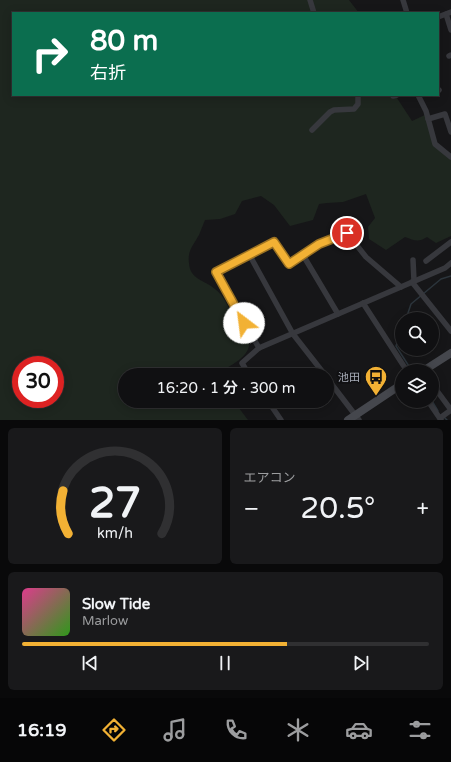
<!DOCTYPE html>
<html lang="ja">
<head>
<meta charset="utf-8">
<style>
  body { margin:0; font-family:"Varela Round","Noto Sans JP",sans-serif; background:#19191b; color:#f1f3f6; height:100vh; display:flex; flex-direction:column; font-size:15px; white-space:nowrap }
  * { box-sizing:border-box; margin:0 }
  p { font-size:13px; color:#9c9d9f }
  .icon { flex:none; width:22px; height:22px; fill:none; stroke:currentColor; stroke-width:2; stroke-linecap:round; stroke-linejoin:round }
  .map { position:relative; height:420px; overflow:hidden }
  .drawer { display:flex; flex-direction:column; gap:8px; padding:8px; background:#09090a; flex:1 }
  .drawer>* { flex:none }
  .guide { position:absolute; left:12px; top:12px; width:427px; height:84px; border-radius:0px; box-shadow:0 2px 10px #0003,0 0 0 1px #303032; background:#0b6e4f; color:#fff; overflow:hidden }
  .tools { position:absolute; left:395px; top:312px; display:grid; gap:8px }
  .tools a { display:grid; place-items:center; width:44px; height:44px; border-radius:50%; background:#101012; box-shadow:0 2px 10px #0003,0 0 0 1px #303032; font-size:20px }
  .speed { position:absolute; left:12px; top:356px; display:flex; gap:8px; font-size:20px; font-weight:700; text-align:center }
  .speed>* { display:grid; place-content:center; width:52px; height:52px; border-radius:50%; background:#101012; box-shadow:0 2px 10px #0003,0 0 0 1px #303032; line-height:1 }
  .speed .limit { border:6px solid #d22; background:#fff; color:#111 }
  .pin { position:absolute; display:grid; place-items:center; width:34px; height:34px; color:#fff; margin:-17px; border:2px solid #fff; border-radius:50%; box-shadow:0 1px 4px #0007 }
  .me { position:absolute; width:44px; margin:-22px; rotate:330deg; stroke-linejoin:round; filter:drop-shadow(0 0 3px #0008) }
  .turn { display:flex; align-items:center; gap:14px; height:84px; padding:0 12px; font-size:18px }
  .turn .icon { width:52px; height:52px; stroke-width:2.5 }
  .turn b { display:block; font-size:28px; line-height:34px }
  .big { font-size:30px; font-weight:600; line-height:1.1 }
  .drawer .tile { flex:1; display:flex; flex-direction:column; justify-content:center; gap:6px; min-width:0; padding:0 14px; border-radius:6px; background:#19191b }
  .drawer .dial { align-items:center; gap:0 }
  .dial svg { height:104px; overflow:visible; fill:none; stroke:#303032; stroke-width:7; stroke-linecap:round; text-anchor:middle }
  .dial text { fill:#f1f3f6; stroke:none }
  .song { display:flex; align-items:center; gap:12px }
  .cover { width:48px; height:48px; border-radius:6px; background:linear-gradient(135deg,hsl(330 70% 55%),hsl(110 70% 35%)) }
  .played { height:4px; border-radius:2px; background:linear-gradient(90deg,#f2b134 65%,#303032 65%) }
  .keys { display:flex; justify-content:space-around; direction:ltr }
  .heat { display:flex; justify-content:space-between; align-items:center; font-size:22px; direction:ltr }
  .drawer .tiles { flex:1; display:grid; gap:8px; grid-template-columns:1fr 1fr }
  .tile:last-child { grid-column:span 2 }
  .trip { position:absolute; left:118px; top:368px; width:216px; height:40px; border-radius:20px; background:#101012; box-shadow:0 2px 10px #0003,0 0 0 1px #303032; font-weight:600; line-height:40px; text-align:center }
  .menu { display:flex; height:64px; justify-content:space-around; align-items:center; background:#060607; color:#9c9d9f }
  .menu .icon { width:28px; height:28px }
  .menu .on { color:#f2b134 }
  .menu b { font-size:18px; color:#f1f3f6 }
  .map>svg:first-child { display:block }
</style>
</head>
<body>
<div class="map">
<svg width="451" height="420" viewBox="0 0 451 420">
  <rect width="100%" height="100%" fill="#161618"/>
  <path fill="#1e261f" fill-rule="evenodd" d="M0,0H349L359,13H13V95H395L412,121L427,114L435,146L451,160V236L436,243L427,237C418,243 414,240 405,237L386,250L369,239L368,227L375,218L366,194L343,202L327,203L319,204L313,220L290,226L274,205L261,196L242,201L235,214L220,219L205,220C203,225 201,230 199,235C194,244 187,251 189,263C190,280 205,280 215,289C224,296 227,305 232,314C236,321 243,327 247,334C257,354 232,364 220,372L218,375H125V401H230L239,408L248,420H0ZM21,365H55V399H21Z"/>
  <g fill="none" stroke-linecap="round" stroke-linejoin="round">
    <g stroke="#2c353c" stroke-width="1.5">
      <polyline points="406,319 411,304 441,279 451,276"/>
      <polyline points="402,329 396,346 412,371"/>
      <polyline points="432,401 438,411"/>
      <polyline points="444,417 447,420"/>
    </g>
    <g stroke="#37383d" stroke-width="5.5">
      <polyline points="310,0 314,13"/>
      <polyline points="403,0 407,13"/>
      <polyline points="446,14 451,30"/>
      <polyline points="438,17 451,12"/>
      <polyline points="449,56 451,55"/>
      <polyline points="438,91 439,90"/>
      <polyline points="418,95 426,111 435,144 451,157"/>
      <polyline points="393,96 397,95"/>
      <polyline points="428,119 445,114 451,132"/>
      <polyline points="312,130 330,112 334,110 354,109 358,104 358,95"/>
      <polyline points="249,254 293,334 325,375"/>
      <polyline points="303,255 338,314"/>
      <polyline points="413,260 414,281"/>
      <polyline points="426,261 451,242"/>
      <polyline points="412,282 451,331"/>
      <polyline points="363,303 407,371"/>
      <polyline points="259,348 216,273 274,242 289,264 319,244 347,233 366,257 401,287"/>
      <polyline points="249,375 242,363 259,348 445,268 451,263"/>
      <polyline points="327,378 359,420"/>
      <polyline points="432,384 451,410 440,418"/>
      <polyline points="268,401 281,420"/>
      <polyline points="428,401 441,420"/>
    </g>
    <g stroke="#45474d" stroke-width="8">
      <polyline points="423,371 451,353"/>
      <polyline points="348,420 402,384"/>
    </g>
  </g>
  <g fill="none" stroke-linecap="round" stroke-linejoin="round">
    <g stroke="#9d7322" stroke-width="10">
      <polyline id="route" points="244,323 216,272 274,242 289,264 319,244 347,233"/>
    </g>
    <use href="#route" stroke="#f2b134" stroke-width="7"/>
  </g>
  <defs>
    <g id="bus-pin" transform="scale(1.15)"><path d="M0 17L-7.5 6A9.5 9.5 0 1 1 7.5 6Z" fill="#f2b134" stroke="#111113"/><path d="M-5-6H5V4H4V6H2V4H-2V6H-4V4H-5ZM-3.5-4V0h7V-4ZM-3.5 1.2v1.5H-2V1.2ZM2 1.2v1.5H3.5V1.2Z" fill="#111"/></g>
  </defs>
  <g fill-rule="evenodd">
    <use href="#bus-pin" x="376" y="377"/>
  </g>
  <g text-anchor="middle" stroke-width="4" stroke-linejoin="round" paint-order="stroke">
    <g font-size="11" fill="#a8adb8" stroke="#111113" text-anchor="end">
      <text x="360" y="381">池田</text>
    </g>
  </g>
</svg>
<div class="tools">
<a><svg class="icon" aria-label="search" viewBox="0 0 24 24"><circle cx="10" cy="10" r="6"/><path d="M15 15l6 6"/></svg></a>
<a><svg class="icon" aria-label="layers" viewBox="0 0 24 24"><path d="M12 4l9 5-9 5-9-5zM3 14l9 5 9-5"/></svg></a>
</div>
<div class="speed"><div class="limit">30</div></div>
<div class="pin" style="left:347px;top:233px;background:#d93025"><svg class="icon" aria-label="arrive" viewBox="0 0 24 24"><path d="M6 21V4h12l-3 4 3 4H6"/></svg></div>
<svg class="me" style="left:244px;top:323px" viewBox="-20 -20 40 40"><circle r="19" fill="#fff"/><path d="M0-13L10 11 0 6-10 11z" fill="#f2b134"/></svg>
<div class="trip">16:20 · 1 分 · 300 m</div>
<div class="guide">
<div class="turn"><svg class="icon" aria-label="right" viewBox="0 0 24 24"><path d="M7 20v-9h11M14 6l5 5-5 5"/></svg><div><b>80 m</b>右折</div></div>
</div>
</div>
<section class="drawer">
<div class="tiles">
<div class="tile dial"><svg viewBox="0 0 100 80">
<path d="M14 69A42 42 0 1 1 86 69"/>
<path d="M14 69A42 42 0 0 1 10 36" stroke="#f2b134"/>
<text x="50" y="56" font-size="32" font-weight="700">27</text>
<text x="50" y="72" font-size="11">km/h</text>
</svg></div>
<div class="tile"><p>エアコン</p>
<div class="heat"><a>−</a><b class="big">20.5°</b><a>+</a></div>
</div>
<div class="tile">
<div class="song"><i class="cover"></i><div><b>Slow Tide</b><p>Marlow</p></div></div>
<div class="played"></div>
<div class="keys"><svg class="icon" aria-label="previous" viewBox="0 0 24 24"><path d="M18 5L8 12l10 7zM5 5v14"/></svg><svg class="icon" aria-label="pause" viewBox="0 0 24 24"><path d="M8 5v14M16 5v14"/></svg><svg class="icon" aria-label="next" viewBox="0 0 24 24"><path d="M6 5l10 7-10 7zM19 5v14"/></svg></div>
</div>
</div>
</section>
<nav class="menu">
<b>16:19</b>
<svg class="icon on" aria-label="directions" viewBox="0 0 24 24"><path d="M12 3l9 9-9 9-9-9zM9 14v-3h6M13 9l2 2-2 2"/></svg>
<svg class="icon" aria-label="music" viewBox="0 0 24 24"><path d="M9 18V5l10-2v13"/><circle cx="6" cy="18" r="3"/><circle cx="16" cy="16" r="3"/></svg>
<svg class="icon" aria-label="phone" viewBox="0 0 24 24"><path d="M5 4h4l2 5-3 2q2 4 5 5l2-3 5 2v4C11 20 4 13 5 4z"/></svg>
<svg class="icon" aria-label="climate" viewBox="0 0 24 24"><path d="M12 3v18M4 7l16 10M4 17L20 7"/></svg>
<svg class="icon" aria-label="car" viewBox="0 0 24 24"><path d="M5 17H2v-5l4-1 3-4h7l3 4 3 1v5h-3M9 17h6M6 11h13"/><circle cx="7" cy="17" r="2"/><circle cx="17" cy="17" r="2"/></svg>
<svg class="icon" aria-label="filters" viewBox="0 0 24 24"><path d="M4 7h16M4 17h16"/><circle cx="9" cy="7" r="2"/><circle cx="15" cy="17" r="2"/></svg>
</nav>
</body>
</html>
